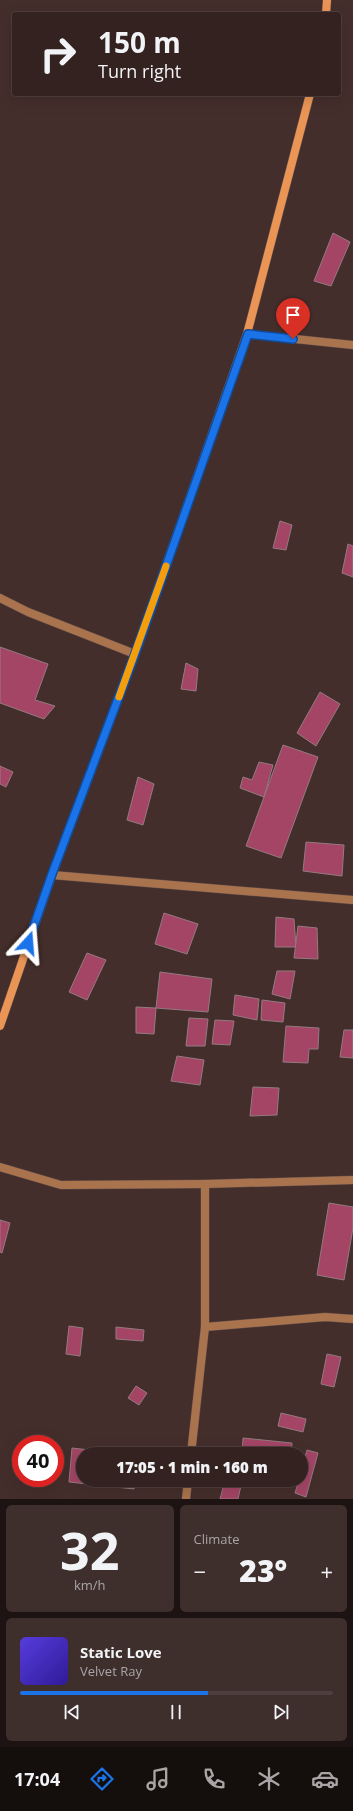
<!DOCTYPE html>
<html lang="en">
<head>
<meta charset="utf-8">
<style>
  body { margin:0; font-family:"Open Sans",sans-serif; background:#3e2f2d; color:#f1f3f6; height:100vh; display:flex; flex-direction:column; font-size:15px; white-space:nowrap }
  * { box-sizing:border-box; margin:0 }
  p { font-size:13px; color:#a9a4a5 }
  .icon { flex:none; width:22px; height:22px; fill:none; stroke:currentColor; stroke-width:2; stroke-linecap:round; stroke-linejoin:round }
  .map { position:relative; height:1499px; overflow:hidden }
  .drawer { display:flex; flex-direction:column; gap:6px; padding:6px; background:#1c1312; flex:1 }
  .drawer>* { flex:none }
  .banner { position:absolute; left:12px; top:12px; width:329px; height:84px; border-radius:4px; box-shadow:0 4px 16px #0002,0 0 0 1px #4e3f3e; background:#332220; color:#f1f3f6; overflow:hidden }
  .speed { position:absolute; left:12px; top:1435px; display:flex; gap:8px; font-size:20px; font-weight:700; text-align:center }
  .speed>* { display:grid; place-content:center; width:52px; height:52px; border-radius:50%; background:#332220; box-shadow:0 4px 16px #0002,0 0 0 1px #4e3f3e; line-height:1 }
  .speed .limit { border:6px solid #d22; background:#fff; color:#111 }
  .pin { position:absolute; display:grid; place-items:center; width:34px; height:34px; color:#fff; margin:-41px -17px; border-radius:50% 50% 50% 0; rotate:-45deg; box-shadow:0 0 4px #0007 }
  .pin .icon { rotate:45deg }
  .me { position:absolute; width:44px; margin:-22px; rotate:19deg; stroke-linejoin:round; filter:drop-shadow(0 0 3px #0008) }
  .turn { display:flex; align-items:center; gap:14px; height:84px; padding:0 20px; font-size:18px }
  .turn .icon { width:52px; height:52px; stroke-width:2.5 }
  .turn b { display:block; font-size:28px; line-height:34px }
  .big { font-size:30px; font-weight:800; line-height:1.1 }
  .drawer .tile { flex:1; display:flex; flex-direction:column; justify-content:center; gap:6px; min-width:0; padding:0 14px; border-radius:6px; background:#3e2f2d }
  .drawer .dial { align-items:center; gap:0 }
  .dial b { font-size:52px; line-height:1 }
  .song { display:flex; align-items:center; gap:12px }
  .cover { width:48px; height:48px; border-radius:6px; background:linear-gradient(135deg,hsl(250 70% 55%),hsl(250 70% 35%)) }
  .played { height:4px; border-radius:2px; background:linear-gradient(90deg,#1a73e8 60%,#4e3f3e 60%) }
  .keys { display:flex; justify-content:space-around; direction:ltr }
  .heat { display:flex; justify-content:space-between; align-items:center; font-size:22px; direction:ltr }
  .drawer .tiles { flex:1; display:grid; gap:6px; grid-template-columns:1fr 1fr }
  .tile:last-child { grid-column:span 2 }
  .trip { position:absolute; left:76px; top:1447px; width:232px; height:40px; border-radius:20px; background:#332220; box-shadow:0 4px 16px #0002,0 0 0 1px #4e3f3e; font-weight:800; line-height:40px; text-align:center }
  .dock { display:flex; height:64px; justify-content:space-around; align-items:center; background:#140e0d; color:#a9a4a5 }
  .dock .icon { width:28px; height:28px }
  .dock .selected { color:#1a73e8 }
  .dock b { font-size:18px; color:#f1f3f6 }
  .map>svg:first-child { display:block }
</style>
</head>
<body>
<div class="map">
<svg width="353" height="1499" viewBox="0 0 353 1499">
  <rect width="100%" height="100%" fill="#442e2b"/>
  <g fill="#a44566" stroke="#947a81">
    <polygon points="333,233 350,242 331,286 314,281"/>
    <polygon points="280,521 292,525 286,550 273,548"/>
    <polygon points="348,544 353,546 353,577 342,573"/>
    <polygon points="0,647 48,664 35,700 55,706 44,719 0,703"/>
    <polygon points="186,663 198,669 196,691 181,689"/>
    <polygon points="320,692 340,704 316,746 297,733"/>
    <polygon points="283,745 318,757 281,858 246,846"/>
    <polygon points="259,762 273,765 264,797 240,788 243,777 252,780"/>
    <polygon points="0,766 13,772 6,787 0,784"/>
    <polygon points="138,777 154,784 143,825 127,820"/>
    <polygon points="306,842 344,845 342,876 303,871"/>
    <polygon points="164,913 198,924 187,954 155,944"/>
    <polygon points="276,917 294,919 296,947 275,947"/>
    <polygon points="298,926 317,928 318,959 294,958"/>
    <polygon points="87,953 106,960 87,1000 69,992"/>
    <polygon points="277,971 295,971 290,999 272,994"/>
    <polygon points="160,972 212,979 208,1012 156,1008"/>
    <polygon points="235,995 259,999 257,1020 233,1015"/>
    <polygon points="262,1000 285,1003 283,1022 261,1020"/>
    <polygon points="136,1007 156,1008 154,1034 136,1033"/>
    <polygon points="189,1018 208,1019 205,1046 186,1046"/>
    <polygon points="215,1020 234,1021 230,1045 212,1044"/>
    <polygon points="286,1026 319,1028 318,1049 309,1049 308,1063 283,1062"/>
    <polygon points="344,1030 353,1030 353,1058 340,1057"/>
    <polygon points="177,1056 204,1060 200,1085 171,1081"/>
    <polygon points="253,1087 279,1088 277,1115 250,1116"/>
    <polygon points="329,1203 353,1207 353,1228 344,1280 317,1275"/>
    <polygon points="0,1220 10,1223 2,1253 0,1252"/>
    <polygon points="69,1326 83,1328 80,1356 66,1354"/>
    <polygon points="116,1327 144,1330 143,1341 116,1339"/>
    <polygon points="327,1354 341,1357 334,1387 321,1384"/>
    <polygon points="136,1386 147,1393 139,1405 128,1398"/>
    <polygon points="281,1413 306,1419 303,1432 278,1426"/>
    <polygon points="243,1438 292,1443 291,1454 242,1454"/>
    <polygon points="72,1448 90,1450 89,1454 83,1454 83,1480 135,1480 134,1489 69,1482"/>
    <polygon points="307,1450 318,1453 306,1497 295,1493 299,1480 301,1480 301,1471"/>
    <polygon points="225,1480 242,1481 238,1499 220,1499"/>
  </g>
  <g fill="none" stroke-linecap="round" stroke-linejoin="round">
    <g stroke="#604c49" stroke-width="9">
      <g id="street">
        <polyline points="247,334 353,345"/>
        <polyline points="0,598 28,612 135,654"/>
        <polyline points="52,875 353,900"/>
        <polyline points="0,1167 61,1185 205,1184 353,1180"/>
        <polyline points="205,1327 325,1317 353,1319"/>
        <polyline points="191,1454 205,1327 205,1184"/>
        <polyline points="186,1499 188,1480"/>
      </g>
    </g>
    <g stroke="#604c49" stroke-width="9">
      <g id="secondary">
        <polyline points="326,14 327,0"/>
        <polyline points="0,1026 52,875 135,654 247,334 310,94"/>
      </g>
    </g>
    <use href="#street" stroke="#a9734e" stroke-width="8"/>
    <use href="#secondary" stroke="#ea9556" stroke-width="8"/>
  </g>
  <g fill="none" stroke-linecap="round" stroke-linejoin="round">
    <g stroke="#114b97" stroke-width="10">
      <polyline id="route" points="28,943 52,874 135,654 248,334 293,339"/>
    </g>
    <use href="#route" stroke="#1a73e8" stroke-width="7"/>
    <polyline stroke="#f59e0b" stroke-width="7" points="119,697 166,566"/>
  </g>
</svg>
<div class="speed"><div class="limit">40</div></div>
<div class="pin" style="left:293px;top:339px;background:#d93025"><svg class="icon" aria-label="arrive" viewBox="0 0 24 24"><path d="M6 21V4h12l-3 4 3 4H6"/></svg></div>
<svg class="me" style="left:28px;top:943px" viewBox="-20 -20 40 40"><path d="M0-17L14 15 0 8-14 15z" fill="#1a73e8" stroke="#fff" stroke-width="4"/></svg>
<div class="trip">17:05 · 1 min · 160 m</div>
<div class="banner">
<div class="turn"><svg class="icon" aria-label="right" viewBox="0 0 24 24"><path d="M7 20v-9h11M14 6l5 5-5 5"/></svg><div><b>150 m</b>Turn right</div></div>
</div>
</div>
<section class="drawer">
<div class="tiles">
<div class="tile dial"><b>32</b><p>km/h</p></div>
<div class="tile"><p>Climate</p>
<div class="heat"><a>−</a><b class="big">23°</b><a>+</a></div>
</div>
<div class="tile">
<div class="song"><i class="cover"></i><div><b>Static Love</b><p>Velvet Ray</p></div></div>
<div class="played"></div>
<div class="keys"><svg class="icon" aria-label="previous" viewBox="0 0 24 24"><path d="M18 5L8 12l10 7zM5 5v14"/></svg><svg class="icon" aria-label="pause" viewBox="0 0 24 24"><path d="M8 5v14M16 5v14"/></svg><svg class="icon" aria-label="next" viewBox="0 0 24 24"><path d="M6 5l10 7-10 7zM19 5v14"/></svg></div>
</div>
</div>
</section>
<nav class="dock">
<b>17:04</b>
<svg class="icon selected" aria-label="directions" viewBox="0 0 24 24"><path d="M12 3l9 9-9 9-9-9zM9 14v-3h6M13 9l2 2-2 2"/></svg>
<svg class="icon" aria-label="music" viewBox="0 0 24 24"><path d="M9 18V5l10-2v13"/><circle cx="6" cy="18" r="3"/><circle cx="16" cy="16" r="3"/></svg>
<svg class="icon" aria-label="phone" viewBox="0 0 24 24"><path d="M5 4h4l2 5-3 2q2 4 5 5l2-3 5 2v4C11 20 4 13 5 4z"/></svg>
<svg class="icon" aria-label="climate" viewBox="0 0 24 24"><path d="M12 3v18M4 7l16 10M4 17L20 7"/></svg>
<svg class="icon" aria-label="car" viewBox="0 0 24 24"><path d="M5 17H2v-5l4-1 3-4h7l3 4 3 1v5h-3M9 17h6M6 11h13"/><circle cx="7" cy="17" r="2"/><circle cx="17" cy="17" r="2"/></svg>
</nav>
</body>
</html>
